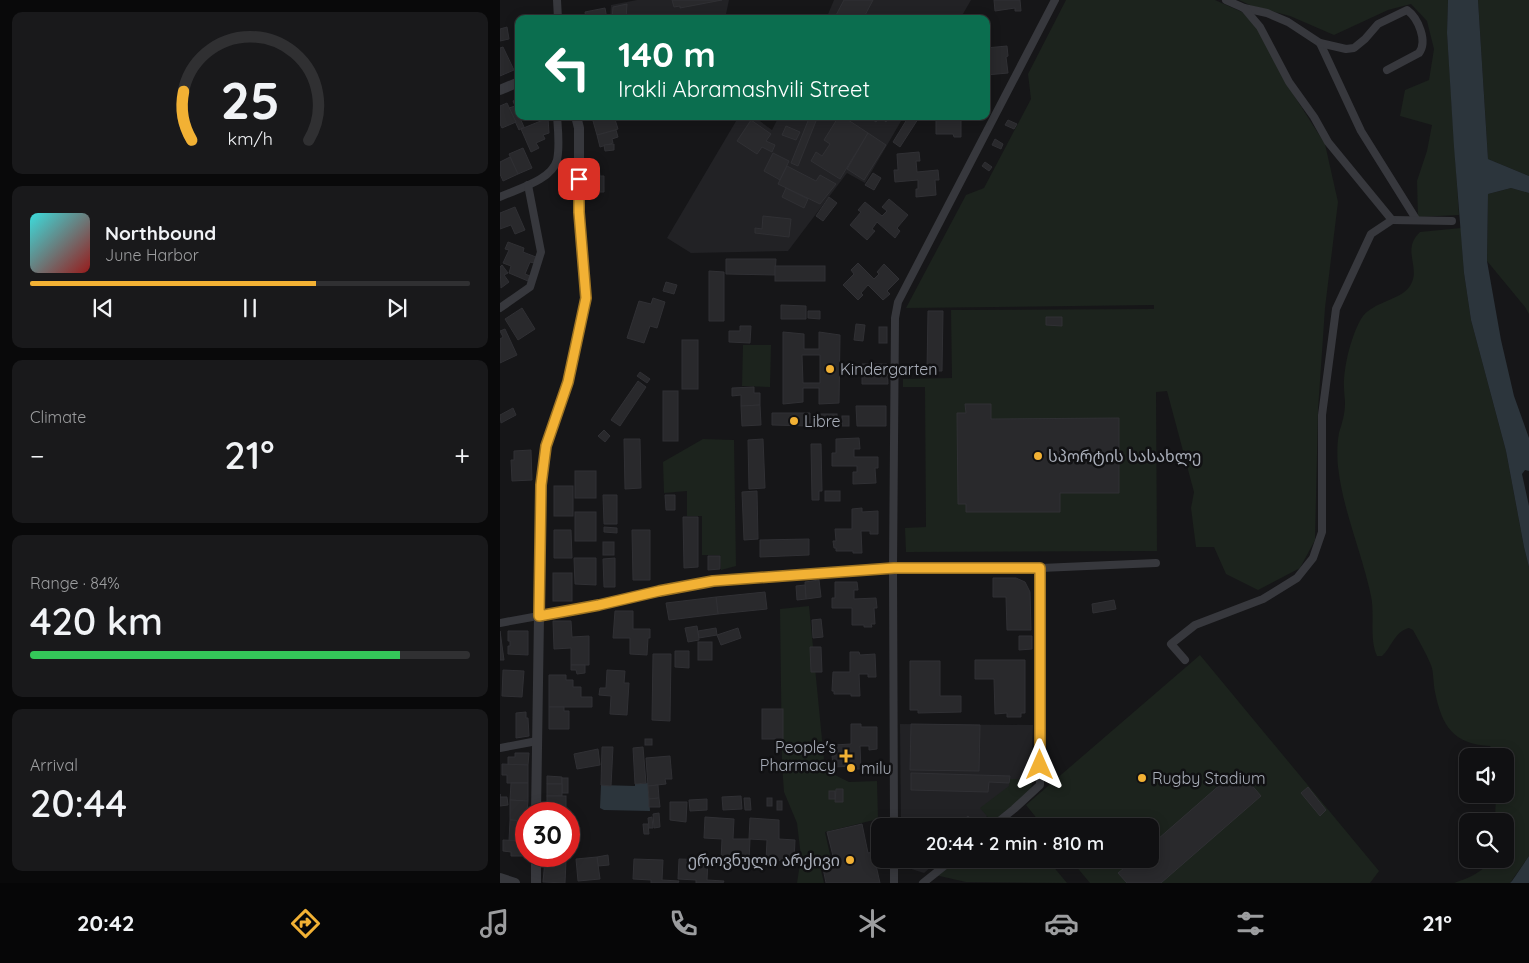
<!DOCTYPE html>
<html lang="en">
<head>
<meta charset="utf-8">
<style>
  body { margin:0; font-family:Quicksand,"Noto Sans Georgian",sans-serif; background:#19191b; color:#f1f3f6; height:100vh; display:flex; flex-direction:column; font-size:19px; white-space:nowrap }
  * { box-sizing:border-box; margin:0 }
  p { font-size:16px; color:#9c9d9f }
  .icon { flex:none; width:28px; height:28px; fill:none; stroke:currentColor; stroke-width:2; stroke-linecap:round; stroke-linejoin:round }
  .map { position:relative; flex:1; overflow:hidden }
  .side { display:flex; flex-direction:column; gap:12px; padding:12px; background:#09090a; width:500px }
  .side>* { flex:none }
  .top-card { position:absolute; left:15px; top:15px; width:475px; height:105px; border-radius:10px; box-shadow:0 2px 12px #0003,0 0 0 1px #303032; background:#0b6e4f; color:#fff; overflow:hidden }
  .tools { position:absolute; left:959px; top:748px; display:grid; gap:10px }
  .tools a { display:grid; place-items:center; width:55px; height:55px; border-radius:10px; background:#101012; box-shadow:0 2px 12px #0003,0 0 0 1px #303032; font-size:25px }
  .speed { position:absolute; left:15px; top:802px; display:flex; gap:10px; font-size:25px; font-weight:700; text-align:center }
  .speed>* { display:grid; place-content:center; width:65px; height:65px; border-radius:50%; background:#101012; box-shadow:0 2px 12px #0003,0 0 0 1px #303032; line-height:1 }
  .speed .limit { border:8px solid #d22; background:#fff; color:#111 }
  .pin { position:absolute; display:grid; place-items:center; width:42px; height:42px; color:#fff; margin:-21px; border-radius:10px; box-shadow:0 2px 8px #0006 }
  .me { position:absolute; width:55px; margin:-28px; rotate:0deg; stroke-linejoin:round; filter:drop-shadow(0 0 4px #0008) }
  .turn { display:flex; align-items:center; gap:18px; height:105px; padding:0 20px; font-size:22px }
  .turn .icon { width:65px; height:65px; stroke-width:2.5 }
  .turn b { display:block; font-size:35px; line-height:42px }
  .big { font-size:38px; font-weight:600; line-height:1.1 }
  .side .tile { flex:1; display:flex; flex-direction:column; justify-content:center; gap:8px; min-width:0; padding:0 18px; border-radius:10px; background:#19191b }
  .side .dial { align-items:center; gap:0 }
  .dial svg { height:130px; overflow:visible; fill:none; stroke:#303032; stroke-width:7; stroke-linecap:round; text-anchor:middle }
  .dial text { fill:#f1f3f6; stroke:none }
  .song { display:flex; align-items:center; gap:15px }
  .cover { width:60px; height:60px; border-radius:8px; background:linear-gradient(135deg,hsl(180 70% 55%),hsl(0 70% 35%)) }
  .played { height:5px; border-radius:2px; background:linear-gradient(90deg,#f2b134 65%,#303032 65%) }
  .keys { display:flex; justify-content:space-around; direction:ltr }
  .heat { display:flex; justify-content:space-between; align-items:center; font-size:28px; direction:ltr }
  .charge { height:8px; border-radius:4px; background:linear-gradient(90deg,#34c759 84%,#303032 0) }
  .trip { position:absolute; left:371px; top:818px; width:288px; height:50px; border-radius:10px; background:#101012; box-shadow:0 2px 12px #0003,0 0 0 1px #303032; font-weight:600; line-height:50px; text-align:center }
  .tab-bar { display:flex; height:80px; justify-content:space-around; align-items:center; background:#060607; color:#9c9d9f }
  .tab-bar .icon { width:35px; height:35px }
  .tab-bar .current { color:#f2b134 }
  .tab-bar b { font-size:22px; color:#f1f3f6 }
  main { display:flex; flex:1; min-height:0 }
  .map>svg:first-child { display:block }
</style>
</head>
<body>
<main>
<section class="side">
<div class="tile dial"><svg viewBox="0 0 100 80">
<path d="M14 69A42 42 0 1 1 86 69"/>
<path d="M14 69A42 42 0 0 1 9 39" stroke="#f2b134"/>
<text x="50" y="56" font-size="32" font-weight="700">25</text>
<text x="50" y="72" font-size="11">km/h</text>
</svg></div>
<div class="tile">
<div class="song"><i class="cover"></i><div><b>Northbound</b><p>June Harbor</p></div></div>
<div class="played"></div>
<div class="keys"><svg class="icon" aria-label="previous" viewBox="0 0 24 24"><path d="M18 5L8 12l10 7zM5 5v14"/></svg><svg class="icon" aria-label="pause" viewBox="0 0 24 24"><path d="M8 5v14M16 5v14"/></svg><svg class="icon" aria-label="next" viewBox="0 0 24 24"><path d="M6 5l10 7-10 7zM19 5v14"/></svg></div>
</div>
<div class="tile"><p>Climate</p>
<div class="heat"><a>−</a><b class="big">21°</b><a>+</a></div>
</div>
<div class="tile"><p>Range · 84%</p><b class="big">420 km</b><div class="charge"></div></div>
<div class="tile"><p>Arrival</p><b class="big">20:44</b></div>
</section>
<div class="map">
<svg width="1029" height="883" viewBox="0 0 1029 883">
  <rect width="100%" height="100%" fill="#161618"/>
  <g fill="#222225">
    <polygon points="137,0 229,0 225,19 110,19 111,5"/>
    <polygon points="334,0 471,0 460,19 326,19"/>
    <polygon points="239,116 253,116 272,130 279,116 404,116 365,183 347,173 288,251 191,253 167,238"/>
    <polygon points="400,724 533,725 531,778 476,826 401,826"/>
    <polygon points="402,859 440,859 424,873 402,866"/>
  </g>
  <g fill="#1c231d">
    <polygon points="566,0 715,0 742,12 759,29 788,86 825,144 838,202 825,308 818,410 815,540 800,568 758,590 726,574 714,547 696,547 691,508 694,492 667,391 656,392 657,551 406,552 405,528 426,527 425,390 425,387 403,387 403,379 452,378 451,310 654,309 654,305 406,308 466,195 484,188 531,99 528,74"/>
    <polygon points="739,0 948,0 947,33 959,215 918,217 917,181 927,151 932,125 900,116 905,90 929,80 934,49 927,21 911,4 888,10 834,35 790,16 752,6"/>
    <polygon points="978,0 1029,0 1029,176 988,159"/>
    <polygon points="1011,188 1029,193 1029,314 1025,307 987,261 988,194"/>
    <path d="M961,228L964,273L971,320L1006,451L1024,547L1029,567V856L1010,883H954C969,878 983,872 992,859H1005V821H995L996,794H1005V756H994L993,750L990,746C953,744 942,726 935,692C933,683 934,673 931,665C926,653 919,641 913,630L909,628C894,632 892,647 882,656H877C869,639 875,615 871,596C862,553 843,511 838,467C837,457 837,443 839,433C842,423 845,414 845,403C845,398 844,393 844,388C843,369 851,336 861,319C872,300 905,301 912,282C919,265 902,249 920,232Z"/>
    <polygon points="243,345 271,345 270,387 242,386"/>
    <polygon points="203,439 234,440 236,566 221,570 220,555 202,555 202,516 187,516 187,491 164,493 163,462"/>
    <polygon points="309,606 325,770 349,782 377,781 378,819 325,832 331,859 319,862 324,883 297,883 301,857 297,823 284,792 282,764 280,609"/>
    <polygon points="700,655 879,871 870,883 590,883 570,859 650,859 650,826 543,826 526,805"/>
    <polygon points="510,779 528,779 532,782 531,791 492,822 480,808 509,786"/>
    <polygon points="455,859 547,859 567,883 466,882 435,875"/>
  </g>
  <g fill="#2c353c">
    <polygon points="948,0 978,0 988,159 1029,176 1029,193 1011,188 988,194 987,261 1001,340 1014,396 1029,438 1029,471 1025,470 1022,474 1029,506 1029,567 1024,547 1006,451 971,320 964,273 954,147 947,33"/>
    <polygon points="148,783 150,811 104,810 100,808 101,785 135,786 135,784"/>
    <polygon points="1029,856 1029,883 1010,883 1012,881"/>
  </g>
  <g fill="#29292c" stroke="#303034" fill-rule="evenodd">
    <polygon points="172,0 222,0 180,8 180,6 174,7"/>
    <polygon points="344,0 373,0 363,19 334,19"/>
    <polygon points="494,0 520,0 521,11 515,11 515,8 495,11"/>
    <polygon points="127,4 126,19 112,19 113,7"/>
    <polygon points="105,8 107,19 86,19 85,12"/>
    <polygon points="7,27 9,39 0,41 0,29"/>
    <polygon points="507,46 508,56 506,57 508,73 486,75 486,48"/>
    <polygon points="3,47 14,70 0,76 0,48"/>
    <polygon points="19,98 19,116 23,116 20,118 24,127 19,130 9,108 15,106 13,101"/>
    <polygon points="7,103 16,122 2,128 0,124 0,106"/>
    <polygon points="114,116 118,129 97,135 93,121"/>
    <polygon points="310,116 318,116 298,166 291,163"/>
    <polygon points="339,116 342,116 368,133 340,179 311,161 316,152 322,156 330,144 324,140"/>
    <polygon points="367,116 390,116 386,122 380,117 376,122"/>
    <polygon points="409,116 420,116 400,147 393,142"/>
    <polygon points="436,116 461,116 461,137 454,137 453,134 436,134"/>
    <polygon points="48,118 49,133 43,135 45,139 36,143 39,148 31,152 21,129"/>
    <polygon points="251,120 271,134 266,141 275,145 272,152 262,147 257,154 237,141"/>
    <polygon points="508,120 517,124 514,129 505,125"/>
    <polygon points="286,126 300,132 296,140 282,135"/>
    <polygon points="116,130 118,137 112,139 113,143 100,147 97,135"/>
    <polygon points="368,133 386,145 364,180 347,169"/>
    <polygon points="495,139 503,144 501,149 492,145"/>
    <polygon points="114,144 114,150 105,151 104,145"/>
    <polygon points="23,148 32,168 18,174 9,154"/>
    <polygon points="419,152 420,161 416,161 417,172 438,170 439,180 435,180 436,195 416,197 416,189 418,189 418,180 395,182 394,170 398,170 397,154"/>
    <polygon points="273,153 289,161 280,180 264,171"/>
    <polygon points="10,157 18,174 3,181 0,174 0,162"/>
    <polygon points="485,162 492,167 489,171 482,166"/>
    <polygon points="89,166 99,166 100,176 104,176 104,192 89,192"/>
    <polygon points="287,166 316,181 320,175 336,184 320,204 278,184"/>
    <polygon points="373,173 381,178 374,190 365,185"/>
    <polygon points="286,188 308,199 304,208 282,197"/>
    <polygon points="329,197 337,203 323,221 316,216"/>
    <polygon points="389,199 408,215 397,228 400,231 395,238 377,222 372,229 375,231 367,240 350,225 361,212 358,210 365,202 382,216 387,211 382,207"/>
    <polygon points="15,207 25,230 15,234 11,225 0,229 0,213"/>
    <polygon points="263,216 291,219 289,237 255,233 255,228 262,229"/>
    <polygon points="8,242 24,248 23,252 36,257 34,263 30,262 25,274 30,276 28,281 9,273 11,266 3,263 9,250 5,249"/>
    <polygon points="226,259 276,259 275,275 226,274"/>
    <polygon points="358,263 374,279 379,274 377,272 384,264 399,279 387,291 390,294 383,300 368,285 361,293 363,295 358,300 343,285 354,274 351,270"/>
    <polygon points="2,265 8,273 4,275 9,282 1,288 0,267"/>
    <rect x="275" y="266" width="50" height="15"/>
    <polygon points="209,271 224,272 224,321 209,321"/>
    <polygon points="166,282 177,285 174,294 163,291"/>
    <polygon points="153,298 165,302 157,328 150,326 144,343 127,338 139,301 151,304"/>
    <polygon points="281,305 306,306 306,319 281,319"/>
    <polygon points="22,308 35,329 18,340 5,319"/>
    <polygon points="308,311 320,311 320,319 308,318"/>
    <polygon points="428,311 443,311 442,371 427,371"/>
    <polygon points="546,317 562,317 562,326 546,325"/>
    <polygon points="356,324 365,325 363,341 354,340"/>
    <polygon points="240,326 251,326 250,343 229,342 229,331 240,331"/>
    <rect x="379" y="327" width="8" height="16"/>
    <polygon points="5,329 17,355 0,363 0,339 3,337 0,331"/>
    <path d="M283,332L304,334V349H319V332L340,335L339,403L319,404V388H303V402L283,404ZM302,355H320V383H303Z"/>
    <rect x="182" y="340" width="16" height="49"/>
    <polygon points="362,364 387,364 388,384 362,384"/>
    <polygon points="140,372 150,379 147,383 137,376"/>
    <polygon points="138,381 146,387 120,426 111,420"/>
    <polygon points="254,387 254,393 260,393 260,405 241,406 241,395 232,396 232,388"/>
    <rect x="163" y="391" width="15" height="50"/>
    <polygon points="465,404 491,404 491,419 619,418 619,493 560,493 560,512 466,512 466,504 458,504 457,413 466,413"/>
    <polygon points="260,405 261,425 242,426 241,406"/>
    <polygon points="356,406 386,406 386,426 357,426"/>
    <polygon points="13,408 16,415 1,423 0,415"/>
    <polygon points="272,413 310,413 310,426 272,425"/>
    <rect x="317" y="414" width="20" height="12"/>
    <rect x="342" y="416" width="7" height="10"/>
    <polygon points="104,430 110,436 105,442 98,436"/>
    <polygon points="359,438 360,449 354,449 354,457 378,457 378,468 375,468 376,483 353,484 353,472 357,472 357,466 332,466 332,453 336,453 336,439"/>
    <polygon points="124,439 140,439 141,488 125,489"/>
    <polygon points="263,439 265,488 249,489 248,440"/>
    <polygon points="311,444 321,444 322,491 319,491 319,500 312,500"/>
    <polygon points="31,450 32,480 12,481 11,460 14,460 14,451"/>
    <rect x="75" y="471" width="21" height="27"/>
    <rect x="54" y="486" width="19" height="30"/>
    <polygon points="257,491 258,539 244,540 242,492"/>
    <rect x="325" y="491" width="15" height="10"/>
    <polygon points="103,495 117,495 117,524 104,524"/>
    <polygon points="165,495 175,495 175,510 166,510"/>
    <polygon points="362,508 362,512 378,511 378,534 370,534 370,531 361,531 362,553 353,553 353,551 336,551 336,548 334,548 333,541 336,541 335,529 352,529 352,509"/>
    <rect x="75" y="512" width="21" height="29"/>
    <polygon points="183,517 198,517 198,567 184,568"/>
    <polygon points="104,527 117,528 117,533 104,532"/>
    <polygon points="54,530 71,530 72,558 54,558"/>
    <polygon points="132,530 150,530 150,580 133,580"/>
    <polygon points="309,539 309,555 260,557 260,540"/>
    <rect x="103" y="542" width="11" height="13"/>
    <polygon points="208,556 220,556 220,569 208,570"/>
    <polygon points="74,558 96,558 96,585 75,584"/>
    <polygon points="115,558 115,587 104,587 103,559"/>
    <rect x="53" y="573" width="19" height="28"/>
    <polygon points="493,578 516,578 525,582 530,592 531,630 507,630 506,597 493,597"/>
    <polygon points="319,580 321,597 306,599 305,582"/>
    <polygon points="335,582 357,582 358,590 354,590 354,599 376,598 377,608 374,608 375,624 371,624 372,627 364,627 364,625 352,625 352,608 332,608 332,598 335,598"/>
    <polygon points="305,585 306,599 297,600 296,586"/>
    <polygon points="265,592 267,609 218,614 216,597"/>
    <polygon points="216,597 218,614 169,620 166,603"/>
    <polygon points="614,600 616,609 593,613 592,604"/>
    <polygon points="115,611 133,611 133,629 150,629 150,638 148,638 147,655 130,654 130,638 113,638"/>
    <polygon points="321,619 323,637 313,638 312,620"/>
    <polygon points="53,621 71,621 72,637 89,636 89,665 71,665 71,648 54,649"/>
    <polygon points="197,626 199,640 188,642 185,628"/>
    <polygon points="216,628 217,635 199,638 198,631"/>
    <polygon points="238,628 241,638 221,645 217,635"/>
    <polygon points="0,631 4,660 0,660"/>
    <polygon points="8,631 28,631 28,655 8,654 8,646 10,646 10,641 8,641"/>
    <polygon points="519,636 532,636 532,649 519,650"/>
    <rect x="198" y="642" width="14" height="18"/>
    <polygon points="310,647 321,647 322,672 311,672"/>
    <polygon points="175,651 189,651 189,668 175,667"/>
    <polygon points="350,652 359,652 360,655 375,654 376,677 368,677 368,674 359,674 360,696 351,696 351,694 334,694 334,691 332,691 333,672 350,672"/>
    <polygon points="153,654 171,654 170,721 152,720"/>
    <polygon points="475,660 525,660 525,713 521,713 521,717 507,717 507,713 495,714 494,679 475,679"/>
    <polygon points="410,661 440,661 440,696 461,696 461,712 418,713 418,710 410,710"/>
    <polygon points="71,665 85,665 85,673 77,674 76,670 71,670"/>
    <polygon points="3,670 24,671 22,697 2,696"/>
    <polygon points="107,670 125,671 124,683 129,683 127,715 110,714 111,696 99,695 100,688 106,688"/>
    <polygon points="49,675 66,675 66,680 73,680 73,687 81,687 81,697 92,697 92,707 49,707"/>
    <polygon points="49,707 64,707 64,711 69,711 69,729 49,729"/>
    <rect x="262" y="709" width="21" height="30"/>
    <polygon points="26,712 26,718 28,718 29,736 16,738 16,713"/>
    <polygon points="351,724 361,724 361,727 377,727 377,749 369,750 369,746 360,746 361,769 352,769 352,766 335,767 335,764 333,764 332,756 335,756 334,745 351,744"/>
    <polygon points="411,724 480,725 479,771 410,770"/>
    <rect x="145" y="739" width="7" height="6"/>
    <polygon points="102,747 113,747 111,786 101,785"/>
    <polygon points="143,747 146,783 135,784 133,748"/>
    <polygon points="98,749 100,765 77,769 74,754"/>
    <polygon points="15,753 29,753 28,765 8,765 8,757 15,757"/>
    <polygon points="170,756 172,779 165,779 166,784 148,786 146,758"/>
    <polygon points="2,764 28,765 28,783 7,783 7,775 2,775"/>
    <polygon points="738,769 761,796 661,883 627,883 618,873 635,859 650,859 650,846"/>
    <polygon points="411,773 510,776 509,783 489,782 488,792 411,790"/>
    <polygon points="47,776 62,777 62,784 47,784"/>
    <rect x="62" y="778" width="6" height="15"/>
    <polygon points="11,783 28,783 28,801 10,800"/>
    <rect x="47" y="784" width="15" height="12"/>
    <polygon points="158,785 159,798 149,799 148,786"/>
    <polygon points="808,787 826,810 820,816 801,793"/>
    <polygon points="336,789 343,789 343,802 335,802"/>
    <rect x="329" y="791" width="6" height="8"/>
    <polygon points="0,794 0,797 7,797 8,805 0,806"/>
    <rect x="47" y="796" width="19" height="18"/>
    <polygon points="241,796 242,809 223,810 222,797"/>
    <polygon points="159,798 160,807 149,807 149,799"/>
    <polygon points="244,798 250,798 251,810 245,810"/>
    <rect x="267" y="798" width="5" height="8"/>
    <polygon points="207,799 207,810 190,811 189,800"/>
    <polygon points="10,800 28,801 26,821 10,820"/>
    <rect x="277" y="801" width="5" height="9"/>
    <polygon points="170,802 187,802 186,822 170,820"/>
    <polygon points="159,813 160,827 154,828 153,814"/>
    <rect x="69" y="814" width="4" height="15"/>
    <polygon points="468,816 474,824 472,826 456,826"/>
    <polygon points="152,817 153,828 149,828 148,818"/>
    <polygon points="205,817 234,819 233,839 250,839 249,861 240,861 240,859 221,860 222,839 204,838"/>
    <polygon points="250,818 279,820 279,839 295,840 294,862 285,862 286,860 266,861 267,840 249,839"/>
    <polygon points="10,820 26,821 26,841 9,841"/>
    <polygon points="143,824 148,824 149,834 144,834"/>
    <polygon points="362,824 368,853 373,852 380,883 326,883 322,863 334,860 327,832"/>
    <rect x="69" y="829" width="4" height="12"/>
    <polygon points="3,840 26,841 26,856 11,856 11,852 3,851"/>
    <polygon points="108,855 109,865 98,866 97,857"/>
    <polygon points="97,857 100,879 78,881 76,859"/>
    <polygon points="45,859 66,861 65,883 43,882"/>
    <polygon points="134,859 163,860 162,880 179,881 178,883 151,883 151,880 133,879"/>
    <polygon points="179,859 208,860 207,880 224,881 223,883 196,883 196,880 178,879"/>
  </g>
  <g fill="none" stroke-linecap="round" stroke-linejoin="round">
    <g stroke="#37383d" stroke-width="8">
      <polyline points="57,0 58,19"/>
      <polyline points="744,8 767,13 788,22 820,43 861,131 916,219"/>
      <path d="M820,43L846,49L854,48L865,39L878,24L907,10C918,18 928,41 919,53L887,70"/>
      <path d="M0,197C17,189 52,180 57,160C60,146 58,130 57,116"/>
      <polyline points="892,220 952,221"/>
      <polyline points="0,308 30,287 41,252 28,185"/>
      <polyline points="0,623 99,605 159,591 213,581 393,568 541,568 656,563"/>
      <polyline points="685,660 671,644 695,625 763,599 797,578 813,558 822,532 822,415 836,309 871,234 892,220 828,142 814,117 789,82 760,27 744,8 726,0"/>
      <polyline points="0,748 37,741"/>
      <polyline points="394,826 393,568 395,318 398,302 555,0"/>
      <polyline points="493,826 514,809 540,785 541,568"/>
      <polyline points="394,859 394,883"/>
      <polyline points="423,883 453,859"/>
    </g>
    <g stroke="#37383d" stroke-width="10">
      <polyline points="0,90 19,82"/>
      <polyline points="36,814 41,485 46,447 68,382 86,298 79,212 79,128 76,116"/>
      <polyline points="0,878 15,883"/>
      <polyline points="36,883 36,856"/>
    </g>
  </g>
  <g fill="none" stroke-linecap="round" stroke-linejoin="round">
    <g stroke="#9d7322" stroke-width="12">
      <polyline id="route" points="79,179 79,212 86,298 68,382 46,446 41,485 39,616 99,605 159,591 213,581 394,568 540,568 540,765"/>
    </g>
    <use href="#route" stroke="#f2b134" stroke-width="9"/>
  </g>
  <g fill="#f2b134" stroke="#111113" stroke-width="2">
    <circle cx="330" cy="369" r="5"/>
    <circle cx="294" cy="421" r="5"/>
    <circle cx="538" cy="456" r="5"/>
    <path d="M343.5 748.5h5v5h5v5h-5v5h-5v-5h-5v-5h5z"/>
    <circle cx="351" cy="768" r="5"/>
    <circle cx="642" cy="778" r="5"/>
    <circle cx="350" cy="860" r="5"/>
  </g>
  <g text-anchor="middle" stroke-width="5" stroke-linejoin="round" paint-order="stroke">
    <g font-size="16" fill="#a8adb8" stroke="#111113" text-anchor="start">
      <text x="340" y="375">Kindergarten</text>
      <text x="304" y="427">Libre</text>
      <text x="548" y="462">სპორტის სასახლე</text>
      <text x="336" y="753" text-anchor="end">People's<tspan x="336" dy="18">Pharmacy</tspan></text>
      <text x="361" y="774">milu</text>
      <text x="652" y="784">Rugby Stadium</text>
      <text x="340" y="866" text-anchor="end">ეროვნული არქივი</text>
    </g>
  </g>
</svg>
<div class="tools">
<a><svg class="icon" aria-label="sound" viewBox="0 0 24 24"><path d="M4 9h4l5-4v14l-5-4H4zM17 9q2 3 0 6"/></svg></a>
<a><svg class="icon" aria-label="search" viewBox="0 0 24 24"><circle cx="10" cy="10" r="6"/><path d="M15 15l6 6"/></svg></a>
</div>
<div class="speed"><div class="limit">30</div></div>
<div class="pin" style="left:79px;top:179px;background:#d93025"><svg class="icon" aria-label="arrive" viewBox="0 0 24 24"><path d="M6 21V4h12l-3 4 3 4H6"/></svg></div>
<svg class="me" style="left:540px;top:765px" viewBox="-20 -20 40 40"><path d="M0-17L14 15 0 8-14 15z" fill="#f2b134" stroke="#fff" stroke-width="4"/></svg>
<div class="trip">20:44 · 2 min · 810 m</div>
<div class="top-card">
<div class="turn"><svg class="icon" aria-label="left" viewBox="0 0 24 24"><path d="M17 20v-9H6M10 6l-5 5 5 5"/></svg><div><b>140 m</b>Irakli Abramashvili Street</div></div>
</div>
</div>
</main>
<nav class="tab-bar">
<b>20:42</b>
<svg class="icon current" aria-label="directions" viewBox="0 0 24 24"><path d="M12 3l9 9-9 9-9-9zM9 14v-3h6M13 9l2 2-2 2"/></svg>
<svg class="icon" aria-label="music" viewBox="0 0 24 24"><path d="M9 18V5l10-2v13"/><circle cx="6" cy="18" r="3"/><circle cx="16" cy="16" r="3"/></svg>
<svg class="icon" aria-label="phone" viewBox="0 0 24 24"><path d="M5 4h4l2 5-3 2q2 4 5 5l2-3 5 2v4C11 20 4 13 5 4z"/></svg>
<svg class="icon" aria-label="climate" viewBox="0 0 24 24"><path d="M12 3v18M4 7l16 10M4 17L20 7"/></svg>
<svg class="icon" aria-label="car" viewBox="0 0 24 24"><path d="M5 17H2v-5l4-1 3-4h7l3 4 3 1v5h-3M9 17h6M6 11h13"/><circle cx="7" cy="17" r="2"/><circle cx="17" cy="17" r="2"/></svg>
<svg class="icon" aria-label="filters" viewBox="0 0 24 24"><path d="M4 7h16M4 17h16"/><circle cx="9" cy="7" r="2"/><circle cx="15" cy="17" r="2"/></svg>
<b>21°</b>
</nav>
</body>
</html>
